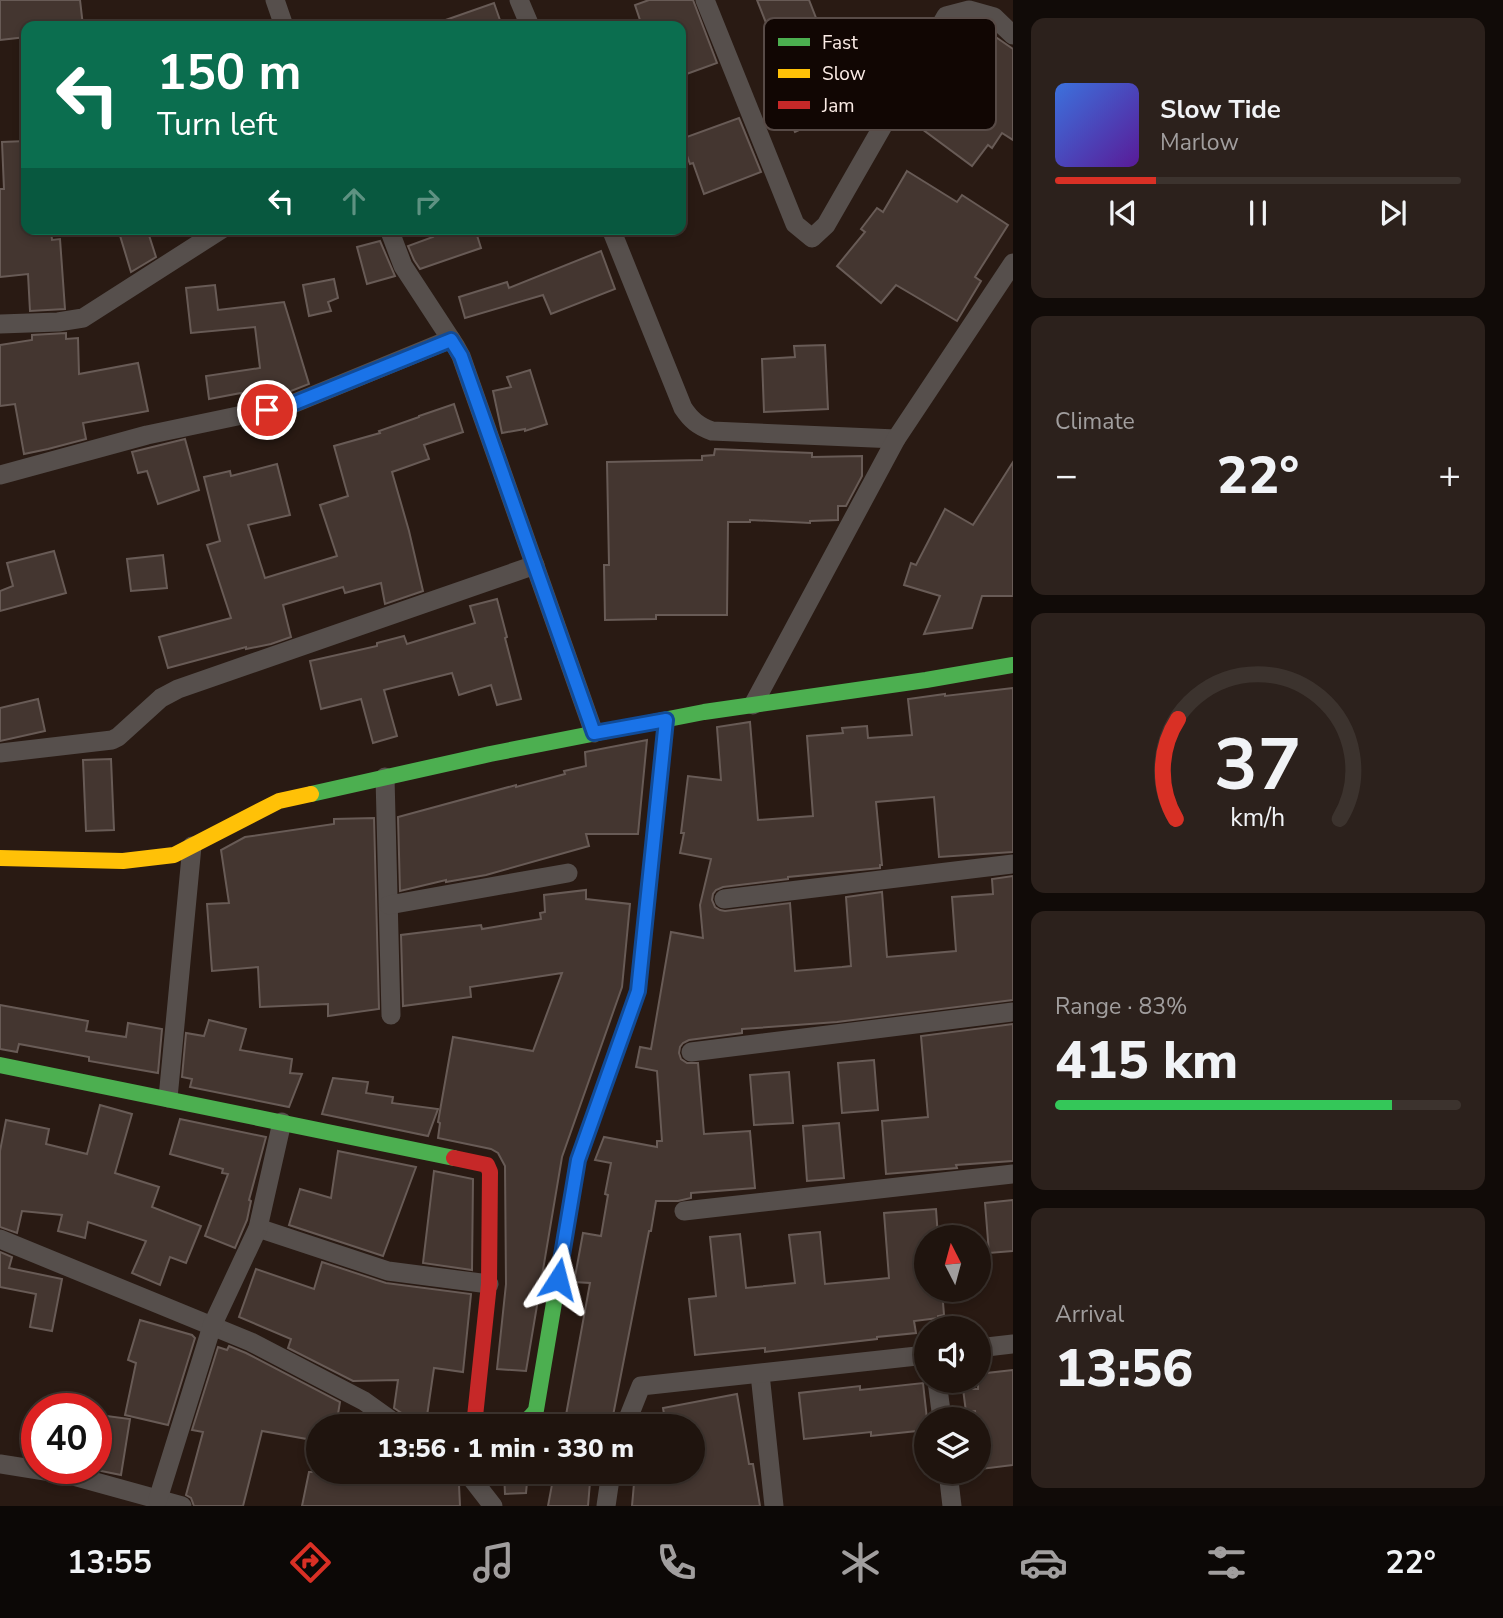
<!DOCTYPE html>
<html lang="en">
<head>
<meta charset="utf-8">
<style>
  body { margin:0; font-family:"Nunito Sans",sans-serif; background:#2c211c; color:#f1f3f6; height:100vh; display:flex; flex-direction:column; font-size:26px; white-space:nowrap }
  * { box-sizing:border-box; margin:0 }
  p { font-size:23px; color:#a19e9e }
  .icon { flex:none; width:38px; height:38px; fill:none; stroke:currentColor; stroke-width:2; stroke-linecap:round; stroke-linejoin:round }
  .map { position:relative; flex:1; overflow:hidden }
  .drawer { display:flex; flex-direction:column; gap:18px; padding:18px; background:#110b08; width:490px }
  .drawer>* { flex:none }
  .top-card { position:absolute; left:21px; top:21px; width:665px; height:214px; border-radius:14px; box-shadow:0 4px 10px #0003,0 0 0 2px #3c332e; background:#0b6e4f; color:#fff; overflow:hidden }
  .needle { width:46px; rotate:354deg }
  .fabs { position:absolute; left:914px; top:1225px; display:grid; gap:14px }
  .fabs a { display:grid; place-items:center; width:77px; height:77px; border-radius:50%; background:#1f140e; box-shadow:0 4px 10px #0003,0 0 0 2px #3c332e; font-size:35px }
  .speed { position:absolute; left:21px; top:1393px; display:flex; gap:14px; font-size:35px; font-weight:700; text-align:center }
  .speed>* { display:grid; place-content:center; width:91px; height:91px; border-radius:50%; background:#1f140e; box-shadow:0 4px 10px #0003,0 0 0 2px #3c332e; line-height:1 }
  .speed .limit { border:10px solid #d22; background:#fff; color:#111 }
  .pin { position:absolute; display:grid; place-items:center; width:60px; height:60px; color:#fff; margin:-30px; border:4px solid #fff; border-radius:50%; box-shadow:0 2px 7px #0007 }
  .me { position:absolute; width:77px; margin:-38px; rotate:9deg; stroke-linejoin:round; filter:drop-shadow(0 0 5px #0008) }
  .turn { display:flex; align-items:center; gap:24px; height:147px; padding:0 21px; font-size:32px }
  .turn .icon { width:91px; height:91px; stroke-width:2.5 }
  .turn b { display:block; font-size:49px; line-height:60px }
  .lanes { display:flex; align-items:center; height:66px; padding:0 21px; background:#0003; justify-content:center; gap:35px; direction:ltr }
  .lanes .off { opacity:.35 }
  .big { font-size:52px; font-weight:800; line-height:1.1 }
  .drawer .tile { flex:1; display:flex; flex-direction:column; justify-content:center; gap:10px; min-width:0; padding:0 24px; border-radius:14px; background:#2c211c }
  .drawer .dial { align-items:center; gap:0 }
  .dial svg { height:182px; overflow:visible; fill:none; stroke:#3c332e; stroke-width:7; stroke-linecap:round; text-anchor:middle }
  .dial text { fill:#f1f3f6; stroke:none }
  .song { display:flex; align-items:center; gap:21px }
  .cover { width:84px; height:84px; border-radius:10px; background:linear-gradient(135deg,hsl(220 70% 55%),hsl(270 70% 35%)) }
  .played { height:7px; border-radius:4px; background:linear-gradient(90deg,#d93025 25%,#3c332e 25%) }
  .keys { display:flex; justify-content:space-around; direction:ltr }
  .heat { display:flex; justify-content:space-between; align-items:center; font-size:38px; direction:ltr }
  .charge { height:10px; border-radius:5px; background:linear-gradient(90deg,#34c759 83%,#3c332e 0) }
  .trip { position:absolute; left:306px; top:1414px; width:399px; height:70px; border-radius:35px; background:#1f140e; box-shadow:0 4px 10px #0003,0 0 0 2px #3c332e; font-weight:800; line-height:70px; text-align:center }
  .tab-bar { display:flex; height:112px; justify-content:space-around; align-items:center; background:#0c0806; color:#a19e9e }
  .tab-bar .icon { width:49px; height:49px }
  .tab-bar .active { color:#d93025 }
  .tab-bar b { font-size:32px; color:#f1f3f6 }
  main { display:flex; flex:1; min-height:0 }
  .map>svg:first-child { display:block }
</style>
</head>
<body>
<main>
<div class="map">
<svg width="1013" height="1506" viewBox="0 0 1013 1506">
  <rect width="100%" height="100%" fill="#291a13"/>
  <g fill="#443630" stroke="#685b56" stroke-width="2">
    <polygon points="0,0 80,0 83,26 26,26 26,37 0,40"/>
    <polygon points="649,0 693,0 717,63 681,76 681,26 642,26 635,5"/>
    <polygon points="757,0 809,0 829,51 832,50 856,104 795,132 771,77 785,71"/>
    <polygon points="494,3 502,26 437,26 437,23"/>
    <polygon points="987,31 1013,49 1013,140 1002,133 992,148 988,145 972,166 922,129 955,83 952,81"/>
    <polygon points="739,118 761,172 704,194 693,163 690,164 681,139"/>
    <polygon points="26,141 26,229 51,229 52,240 60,239 65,309 30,311 28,274 0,277 0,189 4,189 2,142"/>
    <polygon points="907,171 957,202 962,195 1008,225 975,277 981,281 957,321 896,285 881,303 837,266 865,232 861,229 877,208 883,212"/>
    <polygon points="118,229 147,229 156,257 131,272"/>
    <polygon points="430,229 475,229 481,248 420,269 414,260 408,246 433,237"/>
    <polygon points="380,241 395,276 367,284 357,247"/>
    <polygon points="601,251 615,289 551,314 543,295 465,318 459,297 507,282 509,288"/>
    <polygon points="334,279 338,298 328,302 331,311 309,316 303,285"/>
    <polygon points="215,285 218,310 284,302 309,384 286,393 243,402 241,393 209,399 206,376 260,368 255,327 191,333 186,288"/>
    <polygon points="66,333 66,339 78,338 79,374 138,363 148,411 83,423 86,439 48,449 24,454 15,404 0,406 0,345 32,340 32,335"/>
    <polygon points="825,345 828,409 764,412 762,359 795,357 794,346"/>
    <polygon points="530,370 547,424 525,431 525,429 502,433 493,391 511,387 507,377"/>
    <polygon points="454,404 463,432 424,445 429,459 392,472 409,531 423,591 385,604 381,583 345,593 343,587 283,605 291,637 271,644 246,649 246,647 168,668 159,637 231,618 207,545 220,541 204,477 230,471 231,476 277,464 290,515 248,525 265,578 337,556 320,505 348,496 334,446 380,433 379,431 419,417 419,416"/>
    <polygon points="185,439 199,490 158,504 147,471 138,473 132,452"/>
    <polygon points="715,449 812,453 812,457 862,456 862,476 846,506 838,506 838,520 810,521 810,523 750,520 750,522 728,522 727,615 656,615 656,619 605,620 604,565 609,565 607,462 702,460 702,456 714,455"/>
    <polygon points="1013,462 1013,596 982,596 972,628 924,634 940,596 904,585 911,563 916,565 945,509 973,525"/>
    <polygon points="54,551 66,593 0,611 0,591 13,586 7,563"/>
    <polygon points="163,555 167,588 131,591 127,559"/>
    <polygon points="497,599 507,637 505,638 521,699 497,705 491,685 459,695 452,673 384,690 397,736 373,743 361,699 321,709 310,661 377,646 377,643 404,636 407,644 475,623 470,606"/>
    <polygon points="1013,688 1013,852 939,857 934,797 876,802 882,865 880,865 880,868 788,877 788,879 723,887 716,890 713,894 712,900 715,907 720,910 725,911 790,903 795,971 842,967 851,966 846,897 882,892 887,957 956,951 952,897 993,894 992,879 1013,876 1013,1000 837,1022 742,1029 742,1033 689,1040 683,1043 680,1047 679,1053 681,1059 687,1063 698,1063 704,1134 750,1131 755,1188 691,1193 691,1198 678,1201 656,1201 651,1231 649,1231 611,1426 564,1426 590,1283 574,1282 583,1233 601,1236 608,1195 605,1194 611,1163 595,1160 604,1137 657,1147 657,1141 662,1141 657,1071 636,1067 640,1047 651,1049 671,932 703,938 700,905 711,859 680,853 684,833 681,833 688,776 721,780 717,727 750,722 758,820 813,816 807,736 843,733 842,728 867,726 868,738 912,735 908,699 945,694 945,696"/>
    <polygon points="38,699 45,731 0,741 0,708"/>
    <polygon points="647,740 638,834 586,834 589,846 486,875 446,882 446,880 400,891 398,817 516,785 516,787 565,774 564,771 586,766 585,752"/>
    <polygon points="111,759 114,830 86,831 83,760"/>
    <polygon points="374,818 379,1009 328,1016 328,1004 260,1007 258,967 212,971 207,904 229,903 221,850 245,837 334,824 334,819"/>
    <polygon points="586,890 586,899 630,904 622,987 562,1157 526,1371 497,1369 506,1284 505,1166 498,1153 491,1149 438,1138 440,1123 438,1122 453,1037 533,1051 562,973 470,987 471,997 403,1006 401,935 481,925 482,929 541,919 540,913 545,912 544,895"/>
    <polygon points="0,1005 88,1021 86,1031 126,1037 128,1023 162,1029 158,1073 89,1061 89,1057 19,1044 17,1052 0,1049"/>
    <polygon points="209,1020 246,1029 240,1050 292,1059 290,1073 302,1074 289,1107 190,1087 192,1079 182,1077 186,1033 204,1036"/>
    <polygon points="1013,1024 1013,1161 956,1165 957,1168 886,1174 882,1121 928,1117 921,1036"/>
    <polygon points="874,1060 878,1110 842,1113 838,1063"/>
    <polygon points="789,1072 793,1123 754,1125 750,1075"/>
    <polygon points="333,1078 368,1082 366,1093 393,1097 392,1103 438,1109 428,1136 322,1114"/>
    <polygon points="100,1105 132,1114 115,1173 159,1187 152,1207 201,1226 186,1263 170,1257 160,1285 132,1273 146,1241 88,1222 85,1238 58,1231 62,1215 22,1211 17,1233 0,1227 0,1151 6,1120 49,1129 46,1144 87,1154"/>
    <polygon points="180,1119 266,1137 249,1200 251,1201 247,1220 235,1248 205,1236 228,1174 222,1173 223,1169 170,1154"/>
    <polygon points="839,1123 844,1178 807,1181 803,1126"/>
    <polygon points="338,1151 416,1167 383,1256 289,1225 300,1189 331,1198"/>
    <polygon points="434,1171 473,1179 472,1270 423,1263"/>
    <polygon points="1013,1200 1013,1251 989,1253 985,1203"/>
    <polygon points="936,1209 938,1237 926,1237 926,1290 942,1290 944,1315 938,1316 938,1318 914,1321 916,1333 877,1337 877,1339 765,1352 765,1348 695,1355 689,1299 716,1296 710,1237 740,1234 746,1288 795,1283 789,1235 820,1232 825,1284 889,1278 884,1213"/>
    <polygon points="0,1252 12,1257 9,1268 62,1279 52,1331 30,1327 36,1294 0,1287"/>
    <polygon points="322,1262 386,1283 471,1294 463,1372 434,1368 426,1423 410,1421 406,1416 394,1408 398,1380 353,1381 288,1348 291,1339 239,1317 256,1269 314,1289"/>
    <polygon points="140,1320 192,1335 195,1338 168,1425 125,1415 136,1363 128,1360"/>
    <polygon points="229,1346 246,1353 340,1402 336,1426 318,1426 318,1441 262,1431 243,1506 194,1506 191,1498 186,1495 203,1432 192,1430 218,1347 227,1350"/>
    <polygon points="1013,1370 1013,1465 981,1469 978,1444 978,1419 976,1419 975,1411 966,1412 963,1389 978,1389 978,1374"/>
    <polygon points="923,1383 927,1419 926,1419 926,1430 871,1436 871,1432 804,1439 799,1393 860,1386 860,1390"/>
    <polygon points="737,1394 749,1464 753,1464 760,1506 632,1506 635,1472 693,1472 693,1426 666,1426 663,1408"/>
    <polygon points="99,1415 130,1419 121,1475 96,1470 96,1430"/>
    <polygon points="309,1472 449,1472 451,1478 459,1485 460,1506 302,1506"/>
    <polygon points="504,1472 528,1472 526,1493 505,1494"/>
    <polygon points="553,1479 590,1482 588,1506 548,1506"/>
  </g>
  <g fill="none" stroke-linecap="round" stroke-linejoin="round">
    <g stroke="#564f4c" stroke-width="19">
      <polyline points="275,0 284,26"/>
      <polyline points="519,0 530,26"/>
      <polyline points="705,0 795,224 812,238 826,225 946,16 969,10 994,17 1013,35"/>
      <polyline points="389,229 403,266 456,347 461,356 594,733"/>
      <path d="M611,229L683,408C691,420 698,426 712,431L896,439"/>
      <polyline points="0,324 58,322 83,318 222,229"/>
      <polyline points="0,475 147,435 290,405 451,339"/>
      <polyline points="753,705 896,439 1013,263"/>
      <polyline points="0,753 112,740 118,737 161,698 178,689 535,565"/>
      <polyline points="385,777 391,1015"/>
      <polyline points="724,899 1013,864"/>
      <polyline points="389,905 568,873"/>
      <polyline points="691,1052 1013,1012"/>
      <polyline points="168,1098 192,846"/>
      <polyline points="684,1211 1013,1174"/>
      <polyline points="258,1228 388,1271 489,1284"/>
      <polyline points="0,1239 251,1342 364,1401 399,1426"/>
      <polyline points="978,1348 1013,1344"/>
      <polyline points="760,1374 774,1506"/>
      <polyline points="937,1381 942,1419"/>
      <polyline points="625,1426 641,1386 926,1355"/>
      <polyline points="0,1464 70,1475 182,1506"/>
      <polyline points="461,1472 472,1479 493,1506"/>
      <polyline points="948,1472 952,1506"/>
      <polyline points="158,1499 212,1326 258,1228 282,1122"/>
      <polyline points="606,1506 611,1472"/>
    </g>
    <g stroke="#4caf50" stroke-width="16">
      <polyline points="311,794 490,754 704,712 926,680 1013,665"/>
      <polyline points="0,1065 454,1158"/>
      <path d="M507,1426C520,1424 529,1421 536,1410L578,1160L638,991L666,720"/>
    </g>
    <polyline stroke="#ffc107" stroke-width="16" points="0,858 123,861 174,855 279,801 311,794"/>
    <polyline stroke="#c62828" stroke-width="16" points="454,1158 487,1165 490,1172 489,1284 474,1426"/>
  </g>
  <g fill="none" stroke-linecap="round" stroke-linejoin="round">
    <g stroke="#114b97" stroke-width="18">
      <polyline id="route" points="267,410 290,405 451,340 461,356 594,733 666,720 638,991 578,1160 558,1279"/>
    </g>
    <use href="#route" stroke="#1a73e8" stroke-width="12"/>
  </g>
  <rect x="764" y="18" width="232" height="112" rx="10" fill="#110603" stroke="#584b47" stroke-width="2"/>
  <rect x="778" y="38" width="32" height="8" fill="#4caf50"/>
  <rect x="778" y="69" width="32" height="9" fill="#ffc107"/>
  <rect x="778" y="101" width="32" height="8" fill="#c62828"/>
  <g font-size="19" fill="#fdede7">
    <text x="822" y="49">Fast</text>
    <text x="822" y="80">Slow</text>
    <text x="822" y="112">Jam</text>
  </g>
</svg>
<div class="fabs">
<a><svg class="needle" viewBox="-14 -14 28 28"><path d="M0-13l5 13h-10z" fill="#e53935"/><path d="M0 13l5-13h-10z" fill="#a19e9e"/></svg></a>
<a><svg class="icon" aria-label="sound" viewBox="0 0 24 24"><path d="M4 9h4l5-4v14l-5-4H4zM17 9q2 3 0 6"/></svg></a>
<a><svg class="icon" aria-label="layers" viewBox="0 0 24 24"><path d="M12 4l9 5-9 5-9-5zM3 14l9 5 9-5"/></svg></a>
</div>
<div class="speed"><div class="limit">40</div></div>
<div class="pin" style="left:267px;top:410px;background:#d93025"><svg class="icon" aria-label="arrive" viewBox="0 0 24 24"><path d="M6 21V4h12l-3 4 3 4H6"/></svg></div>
<svg class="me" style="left:558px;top:1279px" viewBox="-20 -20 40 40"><path d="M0-17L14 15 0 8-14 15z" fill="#1a73e8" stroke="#fff" stroke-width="4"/></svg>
<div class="trip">13:56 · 1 min · 330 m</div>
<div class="top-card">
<div class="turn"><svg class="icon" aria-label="left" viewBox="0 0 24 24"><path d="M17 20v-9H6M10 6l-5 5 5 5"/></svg><div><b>150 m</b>Turn left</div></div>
<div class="lanes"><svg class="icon" aria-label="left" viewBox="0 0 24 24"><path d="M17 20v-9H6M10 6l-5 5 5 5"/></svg><svg class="icon off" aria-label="ahead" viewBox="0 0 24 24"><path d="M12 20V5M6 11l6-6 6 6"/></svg><svg class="icon off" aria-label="right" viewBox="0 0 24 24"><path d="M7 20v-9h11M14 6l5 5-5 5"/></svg></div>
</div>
</div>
<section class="drawer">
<div class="tile">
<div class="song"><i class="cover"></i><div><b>Slow Tide</b><p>Marlow</p></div></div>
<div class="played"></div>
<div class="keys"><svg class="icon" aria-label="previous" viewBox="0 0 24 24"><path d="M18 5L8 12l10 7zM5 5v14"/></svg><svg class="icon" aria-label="pause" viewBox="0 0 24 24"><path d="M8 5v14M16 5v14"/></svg><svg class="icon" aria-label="next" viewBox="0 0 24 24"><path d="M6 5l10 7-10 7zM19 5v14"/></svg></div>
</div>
<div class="tile"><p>Climate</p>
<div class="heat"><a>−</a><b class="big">22°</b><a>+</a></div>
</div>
<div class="tile dial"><svg viewBox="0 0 100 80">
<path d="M14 69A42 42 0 1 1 86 69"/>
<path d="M14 69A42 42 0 0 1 15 25" stroke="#d93025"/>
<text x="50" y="56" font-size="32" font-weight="700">37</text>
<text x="50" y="72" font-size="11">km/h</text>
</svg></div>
<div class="tile"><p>Range · 83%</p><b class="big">415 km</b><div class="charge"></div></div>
<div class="tile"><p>Arrival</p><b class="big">13:56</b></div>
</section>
</main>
<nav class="tab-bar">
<b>13:55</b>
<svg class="icon active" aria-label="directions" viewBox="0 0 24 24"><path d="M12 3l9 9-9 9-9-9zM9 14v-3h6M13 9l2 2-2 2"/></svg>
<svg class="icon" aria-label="music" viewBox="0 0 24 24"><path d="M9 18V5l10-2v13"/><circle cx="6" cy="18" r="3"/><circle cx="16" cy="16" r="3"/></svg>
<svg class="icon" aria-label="phone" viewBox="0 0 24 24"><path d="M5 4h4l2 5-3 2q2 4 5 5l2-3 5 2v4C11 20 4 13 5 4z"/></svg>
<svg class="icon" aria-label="climate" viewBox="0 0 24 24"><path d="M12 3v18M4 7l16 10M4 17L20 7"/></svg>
<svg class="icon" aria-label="car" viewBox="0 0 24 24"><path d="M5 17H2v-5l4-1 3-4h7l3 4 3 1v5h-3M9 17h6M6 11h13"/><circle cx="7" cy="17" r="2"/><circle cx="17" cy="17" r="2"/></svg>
<svg class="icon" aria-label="filters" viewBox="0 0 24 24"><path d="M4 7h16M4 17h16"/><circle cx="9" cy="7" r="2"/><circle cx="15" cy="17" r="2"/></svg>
<b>22°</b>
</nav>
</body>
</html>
